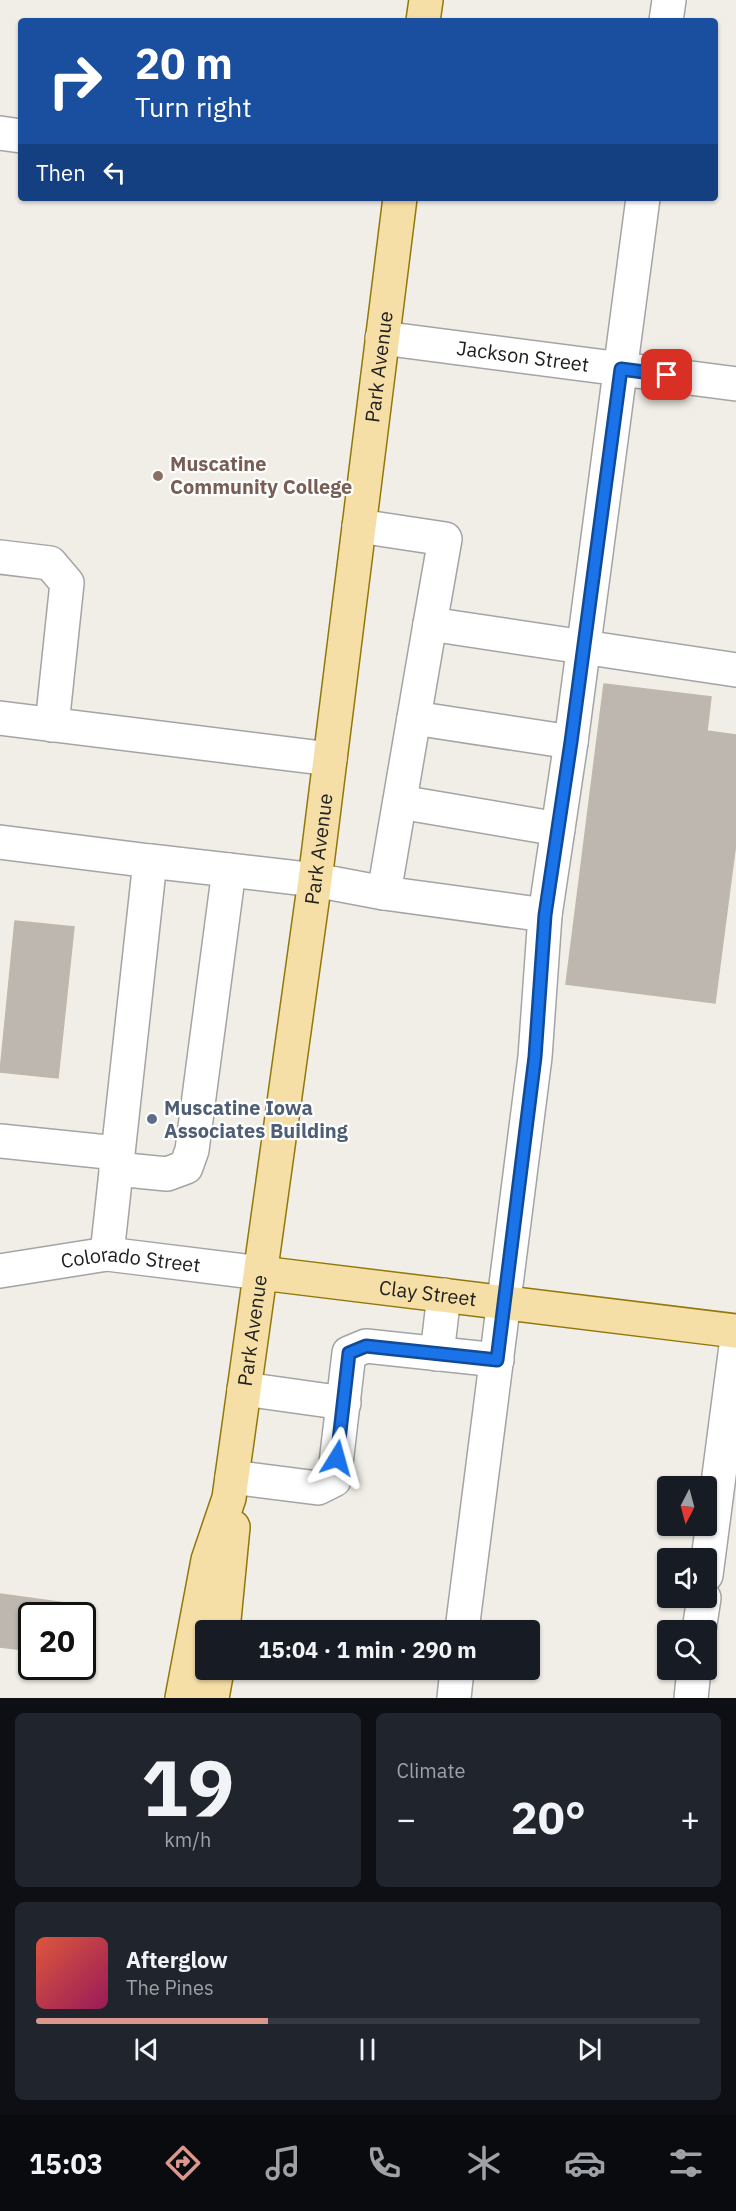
<!DOCTYPE html>
<html lang="en">
<head>
<meta charset="utf-8">
<style>
  body { margin:0; font-family:"IBM Plex Sans",sans-serif; background:#20242c; color:#f1f3f6; height:100vh; display:flex; flex-direction:column; font-size:22px; white-space:nowrap }
  * { box-sizing:border-box; margin:0 }
  p { font-size:20px; color:#9ea1a6 }
  .icon { flex:none; width:33px; height:33px; fill:none; stroke:currentColor; stroke-width:2; stroke-linecap:round; stroke-linejoin:round }
  .map { position:relative; height:1698px; overflow:hidden }
  .sheet { display:flex; flex-direction:column; gap:15px; padding:15px; background:#0d0f14; flex:1 }
  .sheet>* { flex:none }
  .banner { position:absolute; left:18px; top:18px; width:700px; height:183px; border-radius:6px; box-shadow:0 2px 4px #0004; background:#1a4fa0; color:#fff; overflow:hidden }
  .needle { width:39px; rotate:186deg }
  .fabs { position:absolute; left:657px; top:1476px; display:grid; gap:12px }
  .fabs a { display:grid; place-items:center; width:60px; height:60px; border-radius:6px; background:#171b24; box-shadow:0 2px 4px #0004; font-size:30px }
  .speed { position:absolute; left:18px; top:1602px; display:flex; gap:12px; font-size:30px; font-weight:700; text-align:center }
  .speed>* { display:grid; place-content:center; width:78px; height:78px; border-radius:50%; background:#171b24; box-shadow:0 2px 4px #0004; line-height:1 }
  .speed .limit { border:3px solid #111; border-radius:9px; background:#fff; color:#111 }
  .pin { position:absolute; display:grid; place-items:center; width:51px; height:51px; color:#fff; margin:-26px; border-radius:12px; box-shadow:0 3px 9px #0006 }
  .me { position:absolute; width:66px; margin:-33px; rotate:8deg; stroke-linejoin:round; filter:drop-shadow(0 0 4px #0008) }
  .turn { display:flex; align-items:center; gap:21px; height:126px; padding:0 18px; font-size:27px }
  .turn .icon { width:78px; height:78px; stroke-width:2.5 }
  .turn b { display:block; font-size:42px; line-height:51px }
  .then { display:flex; align-items:center; height:57px; padding:0 18px; background:#0003; gap:12px; font-size:22px }
  .big { font-size:45px; font-weight:700; line-height:1.1 }
  .sheet .widget { flex:1; display:flex; flex-direction:column; justify-content:center; gap:9px; min-width:0; padding:0 21px; border-radius:9px; background:#20242c }
  .sheet .dial { align-items:center; gap:0 }
  .dial b { font-size:78px; line-height:1 }
  .song { display:flex; align-items:center; gap:18px }
  .cover { width:72px; height:72px; border-radius:9px; background:linear-gradient(135deg,hsl(10 70% 55%),hsl(330 70% 35%)) }
  .played { height:6px; border-radius:3px; background:linear-gradient(90deg,#dc978d 35%,#363941 35%) }
  .keys { display:flex; justify-content:space-around; direction:ltr }
  .heat { display:flex; justify-content:space-between; align-items:center; font-size:33px; direction:ltr }
  .sheet .tiles { flex:1; display:grid; gap:15px; grid-template-columns:1fr 1fr }
  .widget:last-child { grid-column:span 2 }
  .trip { position:absolute; left:195px; top:1620px; width:345px; height:60px; border-radius:6px; background:#171b24; box-shadow:0 2px 4px #0004; font-weight:700; line-height:60px; text-align:center }
  .menu { display:flex; height:96px; justify-content:space-around; align-items:center; background:#090b0e; color:#9ea1a6 }
  .menu .icon { width:42px; height:42px }
  .menu .selected { color:#dc978d }
  .menu b { font-size:27px; color:#f1f3f6 }
  .map>svg:first-child { display:block }
</style>
</head>
<body>
<div class="map">
<svg width="736" height="1698" viewBox="0 0 736 1698">
  <rect width="100%" height="100%" fill="#f0eee7"/>
  <g fill="#bdb7b0" stroke="#c1b7aa" stroke-width="1.5">
    <polygon points="604,684 711,697 707,731 736,735 736,842 715,1003 566,984"/>
    <polygon points="15,921 74,927 58,1078 0,1072"/>
    <polygon points="0,1594 72,1604 70,1616 32,1616 32,1651 0,1647"/>
  </g>
  <g fill="none" stroke-linecap="round" stroke-linejoin="round">
    <g stroke="#a4a4a4" stroke-width="36">
      <g id="minor">
        <polyline points="666,21 669,0"/>
        <polyline points="0,133 21,136"/>
        <path id="s1" d="M382,338L736,384"/>
        <polyline points="359,526 445,539 430,624 736,670"/>
        <polyline points="0,557 50,563 67,583 52,725"/>
        <polyline points="0,718 330,759"/>
        <polyline points="414,718 571,742"/>
        <polyline points="400,802 558,829"/>
        <polyline points="0,842 150,861"/>
        <polyline points="384,893 430,624"/>
        <polyline points="0,1141 117,1153"/>
        <polyline points="116,1169 167,1174 186,1167 192,1150 229,870"/>
        <polyline points="107,1254 150,861 315,880 384,893 545,915 571,742 643,198"/>
        <path id="s2" d="M0,1271L107,1254L261,1273"/>
        <polyline points="437,1354 444,1295"/>
        <polyline points="244,1389 344,1403"/>
        <polyline points="232,1477 318,1488 334,1480 349,1353 366,1346 497,1360"/>
        <polyline points="706,1575 736,1346"/>
        <polyline points="462,1630 535,1057 545,915"/>
        <polyline points="699,1630 704,1598"/>
        <polyline points="454,1698 457,1670"/>
        <polyline points="691,1698 694,1670"/>
      </g>
    </g>
    <g stroke="#92780a" stroke-width="36">
      <g id="major">
        <polyline points="423,21 426,0"/>
        <path id="s3" d="M261,1273L736,1331"/>
        <polyline points="223,1630 233,1527"/>
        <path id="s4" d="M182,1698L208,1560L229,1498L315,880L400,198"/>
        <polyline points="212,1698 217,1670"/>
      </g>
    </g>
    <use href="#minor" stroke="#fff" stroke-width="33"/>
    <use href="#major" stroke="#f6dfa6" stroke-width="33"/>
  </g>
  <g fill="none" stroke-linecap="round" stroke-linejoin="round">
    <g stroke="#114b97" stroke-width="15">
      <polyline id="route" points="337,1458 349,1353 366,1346 497,1360 535,1057 545,915 571,742 621,369 667,375"/>
    </g>
    <use href="#route" stroke="#1a73e8" stroke-width="10"/>
  </g>
  <circle fill="#8d6e63" stroke="#fff" stroke-width="2" cx="158" cy="476" r="6"/>
  <circle fill="#5c6f8a" stroke="#fff" stroke-width="2" cx="152" cy="1119" r="6"/>
  <g text-anchor="middle" stroke-width="4.5" stroke-linejoin="round" paint-order="stroke">
    <g font-size="20" fill="#202020" stroke="#fff">
      <text dy="7" stroke="none"><textPath href="#s1" startOffset="142">Jackson Street</textPath></text>
      <text dy="7" stroke="none"><textPath href="#s4" startOffset="1347">Park Avenue</textPath></text>
      <text dy="7" stroke="none"><textPath href="#s4" startOffset="861">Park Avenue</textPath></text>
      <text dy="7" stroke="none"><textPath href="#s2" startOffset="132">Colorado Street</textPath></text>
      <text dy="7" stroke="none"><textPath href="#s3" startOffset="168">Clay Street</textPath></text>
      <text dy="7" stroke="none"><textPath href="#s4" startOffset="375">Park Avenue</textPath></text>
    </g>
    <g font-size="20" font-weight="bold" fill="#785e54" stroke="#fff" text-anchor="start">
      <text x="170" y="471">Muscatine<tspan x="170" dy="23">Community College</tspan></text>
    </g>
    <g font-size="20" font-weight="bold" fill="#4e5e75" stroke="#fff" text-anchor="start">
      <text x="164" y="1115">Muscatine Iowa<tspan x="164" dy="23">Associates Building</tspan></text>
    </g>
  </g>
</svg>
<div class="fabs">
<a><svg class="needle" viewBox="-14 -14 28 28"><path d="M0-13l5 13h-10z" fill="#e53935"/><path d="M0 13l5-13h-10z" fill="#9ea1a6"/></svg></a>
<a><svg class="icon" aria-label="sound" viewBox="0 0 24 24"><path d="M4 9h4l5-4v14l-5-4H4zM17 9q2 3 0 6"/></svg></a>
<a><svg class="icon" aria-label="search" viewBox="0 0 24 24"><circle cx="10" cy="10" r="6"/><path d="M15 15l6 6"/></svg></a>
</div>
<div class="speed"><div class="limit">20</div></div>
<div class="pin" style="left:667px;top:375px;background:#d93025"><svg class="icon" aria-label="arrive" viewBox="0 0 24 24"><path d="M6 21V4h12l-3 4 3 4H6"/></svg></div>
<svg class="me" style="left:337px;top:1458px" viewBox="-20 -20 40 40"><path d="M0-17L14 15 0 8-14 15z" fill="#1a73e8" stroke="#fff" stroke-width="4"/></svg>
<div class="trip">15:04 · 1 min · 290 m</div>
<div class="banner">
<div class="turn"><svg class="icon" aria-label="right" viewBox="0 0 24 24"><path d="M7 20v-9h11M14 6l5 5-5 5"/></svg><div><b>20 m</b>Turn right</div></div>
<div class="then">Then<svg class="icon" aria-label="left" viewBox="0 0 24 24"><path d="M17 20v-9H6M10 6l-5 5 5 5"/></svg></div>
</div>
</div>
<section class="sheet">
<div class="tiles">
<div class="widget dial"><b>19</b><p>km/h</p></div>
<div class="widget"><p>Climate</p>
<div class="heat"><a>−</a><b class="big">20°</b><a>+</a></div>
</div>
<div class="widget">
<div class="song"><i class="cover"></i><div><b>Afterglow</b><p>The Pines</p></div></div>
<div class="played"></div>
<div class="keys"><svg class="icon" aria-label="previous" viewBox="0 0 24 24"><path d="M18 5L8 12l10 7zM5 5v14"/></svg><svg class="icon" aria-label="pause" viewBox="0 0 24 24"><path d="M8 5v14M16 5v14"/></svg><svg class="icon" aria-label="next" viewBox="0 0 24 24"><path d="M6 5l10 7-10 7zM19 5v14"/></svg></div>
</div>
</div>
</section>
<nav class="menu">
<b>15:03</b>
<svg class="icon selected" aria-label="directions" viewBox="0 0 24 24"><path d="M12 3l9 9-9 9-9-9zM9 14v-3h6M13 9l2 2-2 2"/></svg>
<svg class="icon" aria-label="music" viewBox="0 0 24 24"><path d="M9 18V5l10-2v13"/><circle cx="6" cy="18" r="3"/><circle cx="16" cy="16" r="3"/></svg>
<svg class="icon" aria-label="phone" viewBox="0 0 24 24"><path d="M5 4h4l2 5-3 2q2 4 5 5l2-3 5 2v4C11 20 4 13 5 4z"/></svg>
<svg class="icon" aria-label="climate" viewBox="0 0 24 24"><path d="M12 3v18M4 7l16 10M4 17L20 7"/></svg>
<svg class="icon" aria-label="car" viewBox="0 0 24 24"><path d="M5 17H2v-5l4-1 3-4h7l3 4 3 1v5h-3M9 17h6M6 11h13"/><circle cx="7" cy="17" r="2"/><circle cx="17" cy="17" r="2"/></svg>
<svg class="icon" aria-label="filters" viewBox="0 0 24 24"><path d="M4 7h16M4 17h16"/><circle cx="9" cy="7" r="2"/><circle cx="15" cy="17" r="2"/></svg>
</nav>
</body>
</html>
